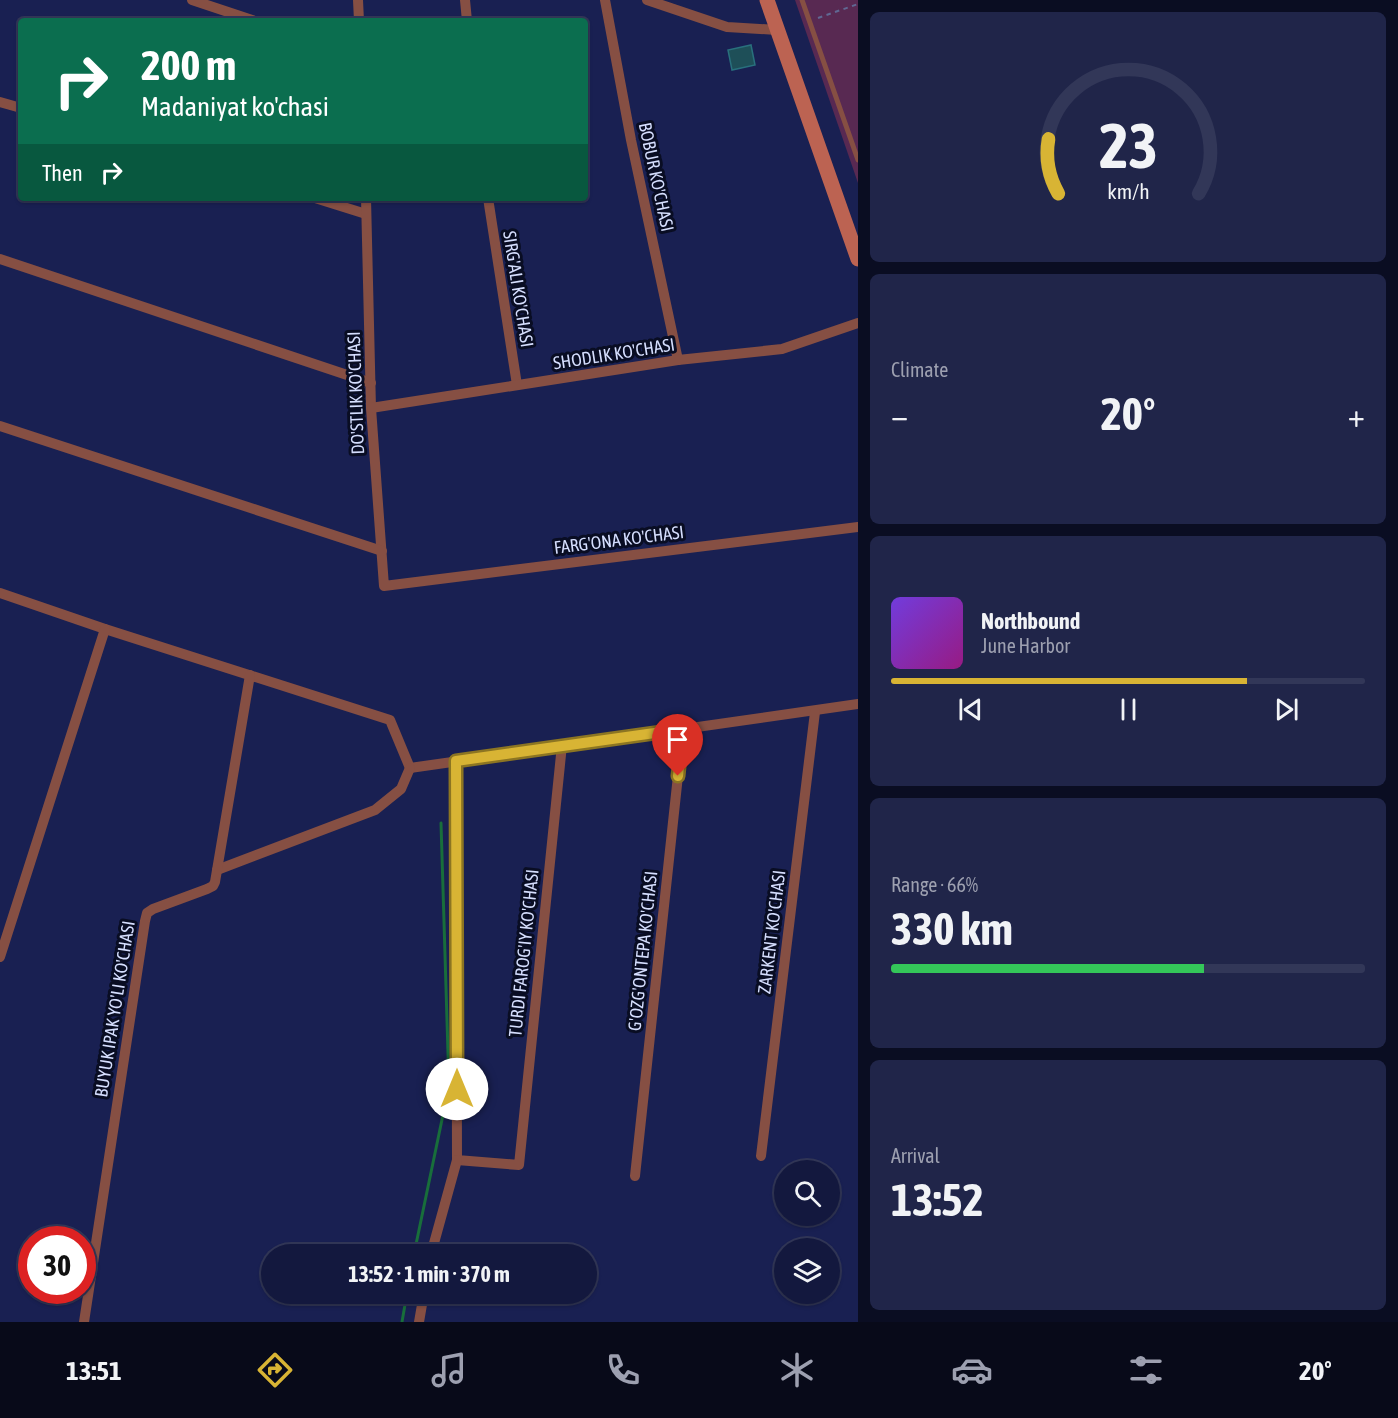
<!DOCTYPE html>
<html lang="en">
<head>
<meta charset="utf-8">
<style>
  body { margin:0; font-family:"Asap Condensed",sans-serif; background:#202549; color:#f1f3f6; height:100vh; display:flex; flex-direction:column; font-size:22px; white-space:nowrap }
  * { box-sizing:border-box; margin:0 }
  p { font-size:20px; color:#9da0b0 }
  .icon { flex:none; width:33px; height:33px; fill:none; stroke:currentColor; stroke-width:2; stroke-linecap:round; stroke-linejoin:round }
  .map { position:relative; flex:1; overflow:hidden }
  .details { display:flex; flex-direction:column; gap:12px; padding:12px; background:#0a0d22; width:540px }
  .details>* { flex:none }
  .guide { position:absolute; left:18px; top:18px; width:570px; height:183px; border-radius:6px; box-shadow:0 2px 4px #0004,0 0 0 2px #323758; background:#0b6e4f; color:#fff; overflow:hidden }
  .buttons { position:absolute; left:774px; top:1160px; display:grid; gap:12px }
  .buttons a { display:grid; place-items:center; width:66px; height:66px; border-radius:50%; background:#13183e; box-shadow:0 2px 4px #0004,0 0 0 2px #323758; font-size:30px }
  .speed { position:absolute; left:18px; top:1226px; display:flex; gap:12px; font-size:30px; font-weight:700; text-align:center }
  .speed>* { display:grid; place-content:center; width:78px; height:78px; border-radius:50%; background:#13183e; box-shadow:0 2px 4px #0004,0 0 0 2px #323758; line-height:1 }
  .speed .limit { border:9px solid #d22; background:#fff; color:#111 }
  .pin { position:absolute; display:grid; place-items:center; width:51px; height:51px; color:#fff; margin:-62px -26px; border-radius:50% 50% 50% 0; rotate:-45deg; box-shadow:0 0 6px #0007 }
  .pin .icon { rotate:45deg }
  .me { position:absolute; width:66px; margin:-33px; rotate:0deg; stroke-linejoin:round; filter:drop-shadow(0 0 4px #0008) }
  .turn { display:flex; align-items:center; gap:21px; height:126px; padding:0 24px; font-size:27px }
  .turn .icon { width:78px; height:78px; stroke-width:2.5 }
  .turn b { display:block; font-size:42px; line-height:51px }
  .then { display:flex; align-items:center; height:57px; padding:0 24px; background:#0003; gap:12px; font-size:22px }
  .big { font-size:45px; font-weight:700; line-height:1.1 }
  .details .tile { flex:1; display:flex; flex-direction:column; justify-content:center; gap:9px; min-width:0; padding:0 21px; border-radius:9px; background:#202549 }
  .details .dial { align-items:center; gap:0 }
  .dial svg { height:156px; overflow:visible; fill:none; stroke:#323758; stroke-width:7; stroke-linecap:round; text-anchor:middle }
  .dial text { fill:#f1f3f6; stroke:none }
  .song { display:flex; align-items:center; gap:18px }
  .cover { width:72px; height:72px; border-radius:9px; background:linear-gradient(135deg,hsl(260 70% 55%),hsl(310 70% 35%)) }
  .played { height:6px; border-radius:3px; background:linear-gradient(90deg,#d8b434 75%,#323758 75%) }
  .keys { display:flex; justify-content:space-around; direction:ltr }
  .heat { display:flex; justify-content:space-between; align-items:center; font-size:33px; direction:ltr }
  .charge { height:9px; border-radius:4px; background:linear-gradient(90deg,#34c759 66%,#323758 0) }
  .trip { position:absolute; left:261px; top:1244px; width:336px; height:60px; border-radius:30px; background:#13183e; box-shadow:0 2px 4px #0004,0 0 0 2px #323758; font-weight:700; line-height:60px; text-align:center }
  .menu { display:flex; height:96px; justify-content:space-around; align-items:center; background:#080a19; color:#9da0b0 }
  .menu .icon { width:42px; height:42px }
  .menu .active { color:#d8b434 }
  .menu b { font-size:27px; color:#f1f3f6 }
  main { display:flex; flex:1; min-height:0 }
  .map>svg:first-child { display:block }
</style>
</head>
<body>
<main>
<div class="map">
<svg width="858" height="1322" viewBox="0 0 858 1322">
  <rect width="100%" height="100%" fill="#192052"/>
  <polygon fill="#582952" points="795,0 858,0 858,183"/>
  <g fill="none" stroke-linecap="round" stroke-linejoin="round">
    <g stroke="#186e3b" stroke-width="3">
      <polyline points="414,1254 449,1086 441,823"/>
      <polyline points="402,1322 407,1293"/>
    </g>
  </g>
  <polygon fill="#1e4f58" stroke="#29707d" stroke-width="1.5" points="751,45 755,65 732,70 728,50"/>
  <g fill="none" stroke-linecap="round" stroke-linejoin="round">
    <polyline stroke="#606893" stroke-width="2" stroke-dasharray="4.5 4.5" stroke-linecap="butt" points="818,18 858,4"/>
    <polyline stroke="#864f43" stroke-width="5" points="802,0 858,160"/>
    <g stroke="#864f43" stroke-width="10">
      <polyline points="192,0 255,21"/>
      <polyline points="358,0 359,21"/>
      <polyline points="465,0 467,21"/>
      <polyline points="605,0 631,140 678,360"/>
      <polyline points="647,0 727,27 777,30"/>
      <polyline points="0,102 21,108"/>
      <polyline points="315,198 366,214"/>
      <polyline points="366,198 371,408 384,586 858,527"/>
      <polyline points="488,198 517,385"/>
      <polyline points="0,259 371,383"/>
      <polyline points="371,408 678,360 782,349 858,323"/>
      <polyline points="0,426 382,551"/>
      <polyline points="0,593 105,629 390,720 410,768 858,704"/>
      <polyline points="456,761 457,1160 519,1165 562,745"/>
      <polyline points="217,870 375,810 401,789 410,768"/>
      <polyline points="0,957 105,629"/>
      <polyline points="761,1156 815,712"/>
      <polyline points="635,1176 683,729"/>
      <polyline points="431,1254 457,1160"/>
      <polyline points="84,1322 145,921 147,913 153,909 207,889 213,886 215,882 250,675"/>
      <polyline points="419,1322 424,1293"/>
    </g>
    <polyline stroke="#bc6352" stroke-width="15" points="767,0 858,259"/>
  </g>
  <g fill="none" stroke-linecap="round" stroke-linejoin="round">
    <g stroke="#8c7522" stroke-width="15">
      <polyline id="route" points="457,1089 456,761 683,729 678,776"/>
    </g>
    <use href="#route" stroke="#d8b434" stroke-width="10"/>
  </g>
  <g text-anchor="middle" stroke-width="6" stroke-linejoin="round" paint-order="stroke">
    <g font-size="18" fill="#d5defe" stroke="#090d23">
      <text transform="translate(656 177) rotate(78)" y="6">BOBUR KO'CHASI</text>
      <text transform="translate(518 289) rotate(81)" y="6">SIRG'ALI KO'CHASI</text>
      <text transform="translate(614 354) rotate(-9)" y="6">SHODLIK KO'CHASI</text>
      <text transform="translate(356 393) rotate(-92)" y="6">DO'STLIK KO'CHASI</text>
      <text transform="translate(619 540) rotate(-7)" y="6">FARG'ONA KO'CHASI</text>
      <text transform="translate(772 932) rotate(-83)" y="6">ZARKENT KO'CHASI</text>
      <text transform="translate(643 951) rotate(-84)" y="6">G'OZG'ONTEPA KO'CHASI</text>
      <text transform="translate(524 953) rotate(-84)" y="6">TURDI FAROG'IY KO'CHASI</text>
      <text transform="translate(115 1009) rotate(-81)" y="6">BUYUK IPAK YO'LI KO'CHASI</text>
    </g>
  </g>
</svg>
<div class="buttons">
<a><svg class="icon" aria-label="search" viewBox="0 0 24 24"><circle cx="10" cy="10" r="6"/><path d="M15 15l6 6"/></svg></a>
<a><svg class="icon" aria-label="layers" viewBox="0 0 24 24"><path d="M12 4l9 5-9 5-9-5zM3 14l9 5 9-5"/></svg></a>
</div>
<div class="speed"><div class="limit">30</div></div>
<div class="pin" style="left:678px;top:776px;background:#d93025"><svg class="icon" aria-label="arrive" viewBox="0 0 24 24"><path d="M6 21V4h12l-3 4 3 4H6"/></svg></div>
<svg class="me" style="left:457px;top:1089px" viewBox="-20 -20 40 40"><circle r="19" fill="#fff"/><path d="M0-13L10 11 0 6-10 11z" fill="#d8b434"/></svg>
<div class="trip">13:52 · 1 min · 370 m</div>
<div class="guide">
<div class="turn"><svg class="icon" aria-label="right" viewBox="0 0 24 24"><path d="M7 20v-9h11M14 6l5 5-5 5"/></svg><div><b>200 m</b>Madaniyat ko'chasi</div></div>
<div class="then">Then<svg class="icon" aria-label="right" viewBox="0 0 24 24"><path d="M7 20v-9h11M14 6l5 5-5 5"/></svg></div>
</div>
</div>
<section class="details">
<div class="tile dial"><svg viewBox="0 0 100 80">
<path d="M14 69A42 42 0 1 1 86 69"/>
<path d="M14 69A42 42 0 0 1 9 41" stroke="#d8b434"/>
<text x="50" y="56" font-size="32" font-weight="700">23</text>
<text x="50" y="72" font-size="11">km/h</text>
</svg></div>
<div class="tile"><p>Climate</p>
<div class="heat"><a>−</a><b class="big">20°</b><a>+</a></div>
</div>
<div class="tile">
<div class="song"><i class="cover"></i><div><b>Northbound</b><p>June Harbor</p></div></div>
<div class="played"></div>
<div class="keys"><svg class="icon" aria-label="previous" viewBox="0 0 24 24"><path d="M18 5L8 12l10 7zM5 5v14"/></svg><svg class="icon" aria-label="pause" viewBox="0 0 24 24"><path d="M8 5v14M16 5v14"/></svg><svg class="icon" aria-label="next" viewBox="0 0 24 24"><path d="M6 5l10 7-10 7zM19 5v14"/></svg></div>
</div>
<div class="tile"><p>Range · 66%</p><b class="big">330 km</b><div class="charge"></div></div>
<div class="tile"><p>Arrival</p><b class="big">13:52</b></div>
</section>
</main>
<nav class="menu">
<b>13:51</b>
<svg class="icon active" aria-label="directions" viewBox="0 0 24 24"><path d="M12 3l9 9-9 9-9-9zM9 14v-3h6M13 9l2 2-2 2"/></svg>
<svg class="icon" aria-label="music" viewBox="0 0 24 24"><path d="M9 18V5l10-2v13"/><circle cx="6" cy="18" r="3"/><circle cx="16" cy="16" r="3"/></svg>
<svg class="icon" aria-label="phone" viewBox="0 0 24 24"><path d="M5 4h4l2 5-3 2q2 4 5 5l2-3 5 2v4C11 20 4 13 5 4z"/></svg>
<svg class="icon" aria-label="climate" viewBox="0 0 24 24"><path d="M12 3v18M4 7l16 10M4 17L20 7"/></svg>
<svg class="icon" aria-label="car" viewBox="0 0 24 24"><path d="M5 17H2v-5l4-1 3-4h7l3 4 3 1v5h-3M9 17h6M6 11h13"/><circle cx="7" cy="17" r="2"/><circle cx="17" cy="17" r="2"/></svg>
<svg class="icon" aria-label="filters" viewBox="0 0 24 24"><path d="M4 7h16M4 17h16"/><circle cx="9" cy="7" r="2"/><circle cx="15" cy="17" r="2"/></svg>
<b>20°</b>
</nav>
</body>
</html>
